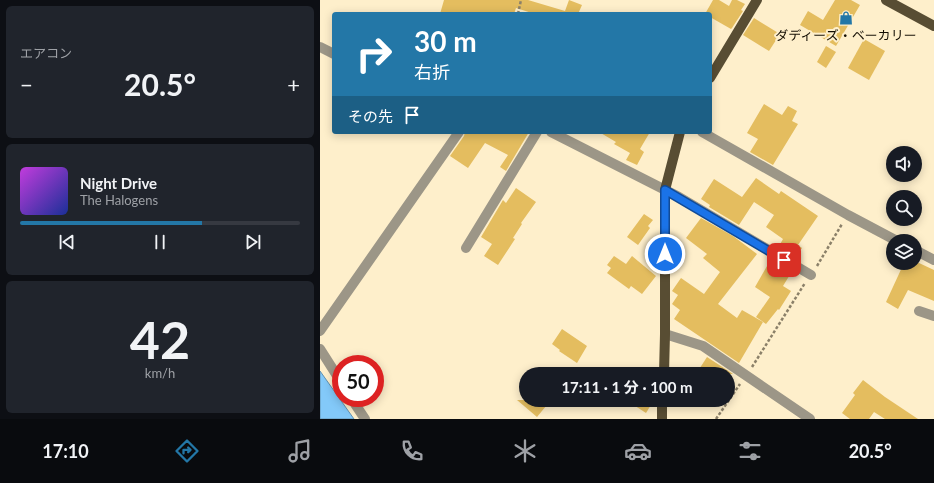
<!DOCTYPE html>
<html lang="ja">
<head>
<meta charset="utf-8">
<style>
  body { margin:0; font-family:Lato,"Noto Sans JP",sans-serif; background:#20242c; color:#f1f3f6; height:100vh; display:flex; flex-direction:column; font-size:15px; white-space:nowrap }
  * { box-sizing:border-box; margin:0 }
  p { font-size:13px; color:#9ea1a6 }
  .icon { flex:none; width:22px; height:22px; fill:none; stroke:currentColor; stroke-width:2; stroke-linecap:round; stroke-linejoin:round }
  .map { position:relative; flex:1; overflow:hidden }
  .drawer { display:flex; flex-direction:column; gap:6px; padding:6px; background:#0d0f14; width:320px }
  .drawer>* { flex:none }
  .banner { position:absolute; left:12px; top:12px; width:380px; height:122px; border-radius:4px; box-shadow:0 2px 10px #0003; background:#2377a7; color:#fff; overflow:hidden }
  .buttons { position:absolute; left:566px; top:146px; display:grid; gap:8px }
  .buttons a { display:grid; place-items:center; width:36px; height:36px; border-radius:50%; background:#171b24; box-shadow:0 2px 10px #0003; font-size:20px }
  .speed { position:absolute; left:12px; top:355px; display:flex; gap:8px; font-size:20px; font-weight:700; text-align:center }
  .speed>* { display:grid; place-content:center; width:52px; height:52px; border-radius:50%; background:#171b24; box-shadow:0 2px 10px #0003; line-height:1 }
  .speed .limit { border:6px solid #d22; background:#fff; color:#111 }
  .pin { position:absolute; display:grid; place-items:center; width:34px; height:34px; color:#fff; margin:-17px; border-radius:8px; box-shadow:0 2px 6px #0006 }
  .me { position:absolute; width:44px; margin:-22px; rotate:0deg; stroke-linejoin:round; filter:drop-shadow(0 0 3px #0008) }
  .turn { display:flex; align-items:center; gap:14px; height:84px; padding:0 16px; font-size:18px }
  .turn .icon { width:52px; height:52px; stroke-width:2.5 }
  .turn b { display:block; font-size:28px; line-height:34px }
  .then { display:flex; align-items:center; height:38px; padding:0 16px; background:#0003; gap:8px; font-size:15px }
  .big { font-size:30px; font-weight:700; line-height:1.1 }
  .drawer .tile { flex:1; display:flex; flex-direction:column; justify-content:center; gap:6px; min-width:0; padding:0 14px; border-radius:6px; background:#20242c }
  .drawer .dial { align-items:center; gap:0 }
  .dial b { font-size:52px; line-height:1 }
  .song { display:flex; align-items:center; gap:12px }
  .cover { width:48px; height:48px; border-radius:6px; background:linear-gradient(135deg,hsl(290 70% 55%),hsl(230 70% 35%)) }
  .played { height:4px; border-radius:2px; background:linear-gradient(90deg,#2377a7 65%,#363941 65%) }
  .keys { display:flex; justify-content:space-around; direction:ltr }
  .heat { display:flex; justify-content:space-between; align-items:center; font-size:22px; direction:ltr }
  .trip { position:absolute; left:199px; top:367px; width:216px; height:40px; border-radius:20px; background:#171b24; box-shadow:0 2px 10px #0003; font-weight:700; line-height:40px; text-align:center }
  .tab-bar { display:flex; height:64px; justify-content:space-around; align-items:center; background:#090b0e; color:#9ea1a6 }
  .tab-bar .icon { width:28px; height:28px }
  .tab-bar .on { color:#2377a7 }
  .tab-bar b { font-size:18px; color:#f1f3f6 }
  main { display:flex; flex:1; min-height:0 }
  .map>svg:first-child { display:block }
</style>
</head>
<body>
<main>
<section class="drawer">
<div class="tile"><p>エアコン</p>
<div class="heat"><a>−</a><b class="big">20.5°</b><a>+</a></div>
</div>
<div class="tile">
<div class="song"><i class="cover"></i><div><b>Night Drive</b><p>The Halogens</p></div></div>
<div class="played"></div>
<div class="keys"><svg class="icon" aria-label="previous" viewBox="0 0 24 24"><path d="M18 5L8 12l10 7zM5 5v14"/></svg><svg class="icon" aria-label="pause" viewBox="0 0 24 24"><path d="M8 5v14M16 5v14"/></svg><svg class="icon" aria-label="next" viewBox="0 0 24 24"><path d="M6 5l10 7-10 7zM19 5v14"/></svg></div>
</div>
<div class="tile dial"><b>42</b><p>km/h</p></div>
</section>
<div class="map">
<svg width="614" height="419" viewBox="0 0 614 419">
  <rect width="100%" height="100%" fill="#feefcb"/>
  <polygon fill="#83c9f9" stroke="#6291af" points="0,371 34,419 0,419"/>
  <g fill="#e4bd5f">
    <polygon points="124,0 208,0 245,11 249,0 262,5 258,14 251,14 245,12 245,14 215,14 196,8 194,14 120,14"/>
    <polygon points="393,0 399,0 409,6 412,0 417,0 425,4 421,10 423,11 412,28 411,29 390,17 390,14 385,14"/>
    <polygon points="515,0 531,0 540,5 516,46 480,25 488,11 503,20"/>
    <polygon points="434,18 460,34 449,51 423,35"/>
    <polygon points="544,39 565,51 549,80 528,68"/>
    <polygon points="506,46 516,52 506,68 497,62"/>
    <polygon points="444,104 462,115 468,106 477,111 472,121 478,124 453,165 430,152 438,139 427,133"/>
    <polygon points="145,132 209,132 186,171 180,167 188,155 165,143 148,168 130,156 144,136"/>
    <polygon points="279,132 330,132 320,149 324,152 317,165 306,160 310,153 294,144 296,142"/>
    <polygon points="436,178 459,194 461,191 498,216 478,245 482,248 475,258 458,248 463,239 446,227 454,215 434,202 419,225 389,207 390,205 381,199 394,179 422,197"/>
    <polygon points="196,188 216,202 201,223 202,224 193,238 195,239 178,265 164,256 172,244 161,237 183,200 186,203"/>
    <polygon points="324,214 333,220 328,226 330,228 318,245 307,237"/>
    <polygon points="381,218 413,236 437,254 398,304 417,318 422,310 443,322 419,363 354,319 360,310 352,304 358,295 352,291 361,278 384,294 400,272 383,258 387,254 366,238"/>
    <polygon points="294,256 306,264 312,256 336,276 322,294 311,286 309,289 287,273 291,268 287,265"/>
    <polygon points="451,259 467,268 466,270 471,273 463,286 471,291 459,310 458,309 446,324 436,317 450,297 435,287"/>
    <polygon points="584,263 599,263 614,270 614,301 588,290 578,309 566,302"/>
    <polygon points="242,329 267,346 257,363 239,351 240,350 232,344"/>
    <polygon points="387,357 413,374 376,374"/>
    <polygon points="543,380 565,397 598,419 565,419 554,412 549,419 530,419 522,413 535,395 533,393"/>
    <polygon points="197,400 231,400 217,417"/>
    <polygon points="306,400 334,400 326,413"/>
  </g>
  <g fill="none" stroke-linecap="round" stroke-linejoin="round">
    <g stroke="#8b8069" stroke-width="2.5" stroke-dasharray="3 2" stroke-linecap="butt">
      <polyline points="198,14 201,0"/>
      <polyline points="497,266 522,224"/>
      <polyline points="432,367 485,283"/>
      <polyline points="396,419 420,384"/>
    </g>
    <g stroke="#9c9687" stroke-width="10">
      <polyline points="0,47 14,54"/>
      <polyline points="231,132 359,197 491,275"/>
      <polyline points="382,132 528,215 577,241"/>
      <polyline points="146,248 217,132"/>
      <polyline points="595,250 614,260"/>
      <polyline points="599,311 614,316"/>
      <polyline points="0,331 139,132"/>
      <polyline points="345,334 383,346 490,419"/>
      <polyline points="0,349 21,382"/>
      <polyline points="31,398 45,419"/>
    </g>
    <g stroke="#584d33" stroke-width="10">
      <polyline points="566,0 614,26"/>
      <polyline points="390,78 437,0"/>
      <polyline points="344,374 345,334 345,190 360,132"/>
      <polyline points="342,419 342,400"/>
    </g>
  </g>
  <g fill="none" stroke-linecap="round" stroke-linejoin="round">
    <g stroke="#114b97" stroke-width="10">
      <polyline id="route" points="345,254 345,190 464,260"/>
    </g>
    <use href="#route" stroke="#1a73e8" stroke-width="7"/>
  </g>
  <defs>
    <g id="shop-bare" transform="scale(1.08)"><path d="M-5-2.5h2.3a2.7 3.5 0 0 1 5.4 0H5L5.5 6h-11ZM-1.5-2.5h3a1.5 2.3 0 0 0-3 0Z" fill="#2377a7" stroke="#feefcb" stroke-width="2.5" paint-order="stroke"/></g>
  </defs>
  <g fill-rule="evenodd">
    <use href="#shop-bare" x="526" y="18"/>
  </g>
  <g text-anchor="middle" stroke-width="4" stroke-linejoin="round" paint-order="stroke">
    <g font-size="13" fill="#140e03" stroke="#feefcb">
      <text x="526" y="40">ダディーズ・ベーカリー</text>
    </g>
  </g>
</svg>
<div class="buttons">
<a><svg class="icon" aria-label="sound" viewBox="0 0 24 24"><path d="M4 9h4l5-4v14l-5-4H4zM17 9q2 3 0 6"/></svg></a>
<a><svg class="icon" aria-label="search" viewBox="0 0 24 24"><circle cx="10" cy="10" r="6"/><path d="M15 15l6 6"/></svg></a>
<a><svg class="icon" aria-label="layers" viewBox="0 0 24 24"><path d="M12 4l9 5-9 5-9-5zM3 14l9 5 9-5"/></svg></a>
</div>
<div class="speed"><div class="limit">50</div></div>
<div class="pin" style="left:464px;top:260px;background:#d93025"><svg class="icon" aria-label="arrive" viewBox="0 0 24 24"><path d="M6 21V4h12l-3 4 3 4H6"/></svg></div>
<svg class="me" style="left:345px;top:254px" viewBox="-20 -20 40 40"><circle r="17" fill="#1a73e8" stroke="#fff" stroke-width="3"/><path d="M0-11L8 9 0 5-8 9z" fill="#fff"/></svg>
<div class="trip">17:11 · 1 分 · 100 m</div>
<div class="banner">
<div class="turn"><svg class="icon" aria-label="right" viewBox="0 0 24 24"><path d="M7 20v-9h11M14 6l5 5-5 5"/></svg><div><b>30 m</b>右折</div></div>
<div class="then">その先<svg class="icon" aria-label="arrive" viewBox="0 0 24 24"><path d="M6 21V4h12l-3 4 3 4H6"/></svg></div>
</div>
</div>
</main>
<nav class="tab-bar">
<b>17:10</b>
<svg class="icon on" aria-label="directions" viewBox="0 0 24 24"><path d="M12 3l9 9-9 9-9-9zM9 14v-3h6M13 9l2 2-2 2"/></svg>
<svg class="icon" aria-label="music" viewBox="0 0 24 24"><path d="M9 18V5l10-2v13"/><circle cx="6" cy="18" r="3"/><circle cx="16" cy="16" r="3"/></svg>
<svg class="icon" aria-label="phone" viewBox="0 0 24 24"><path d="M5 4h4l2 5-3 2q2 4 5 5l2-3 5 2v4C11 20 4 13 5 4z"/></svg>
<svg class="icon" aria-label="climate" viewBox="0 0 24 24"><path d="M12 3v18M4 7l16 10M4 17L20 7"/></svg>
<svg class="icon" aria-label="car" viewBox="0 0 24 24"><path d="M5 17H2v-5l4-1 3-4h7l3 4 3 1v5h-3M9 17h6M6 11h13"/><circle cx="7" cy="17" r="2"/><circle cx="17" cy="17" r="2"/></svg>
<svg class="icon" aria-label="filters" viewBox="0 0 24 24"><path d="M4 7h16M4 17h16"/><circle cx="9" cy="7" r="2"/><circle cx="15" cy="17" r="2"/></svg>
<b>20.5°</b>
</nav>
</body>
</html>
